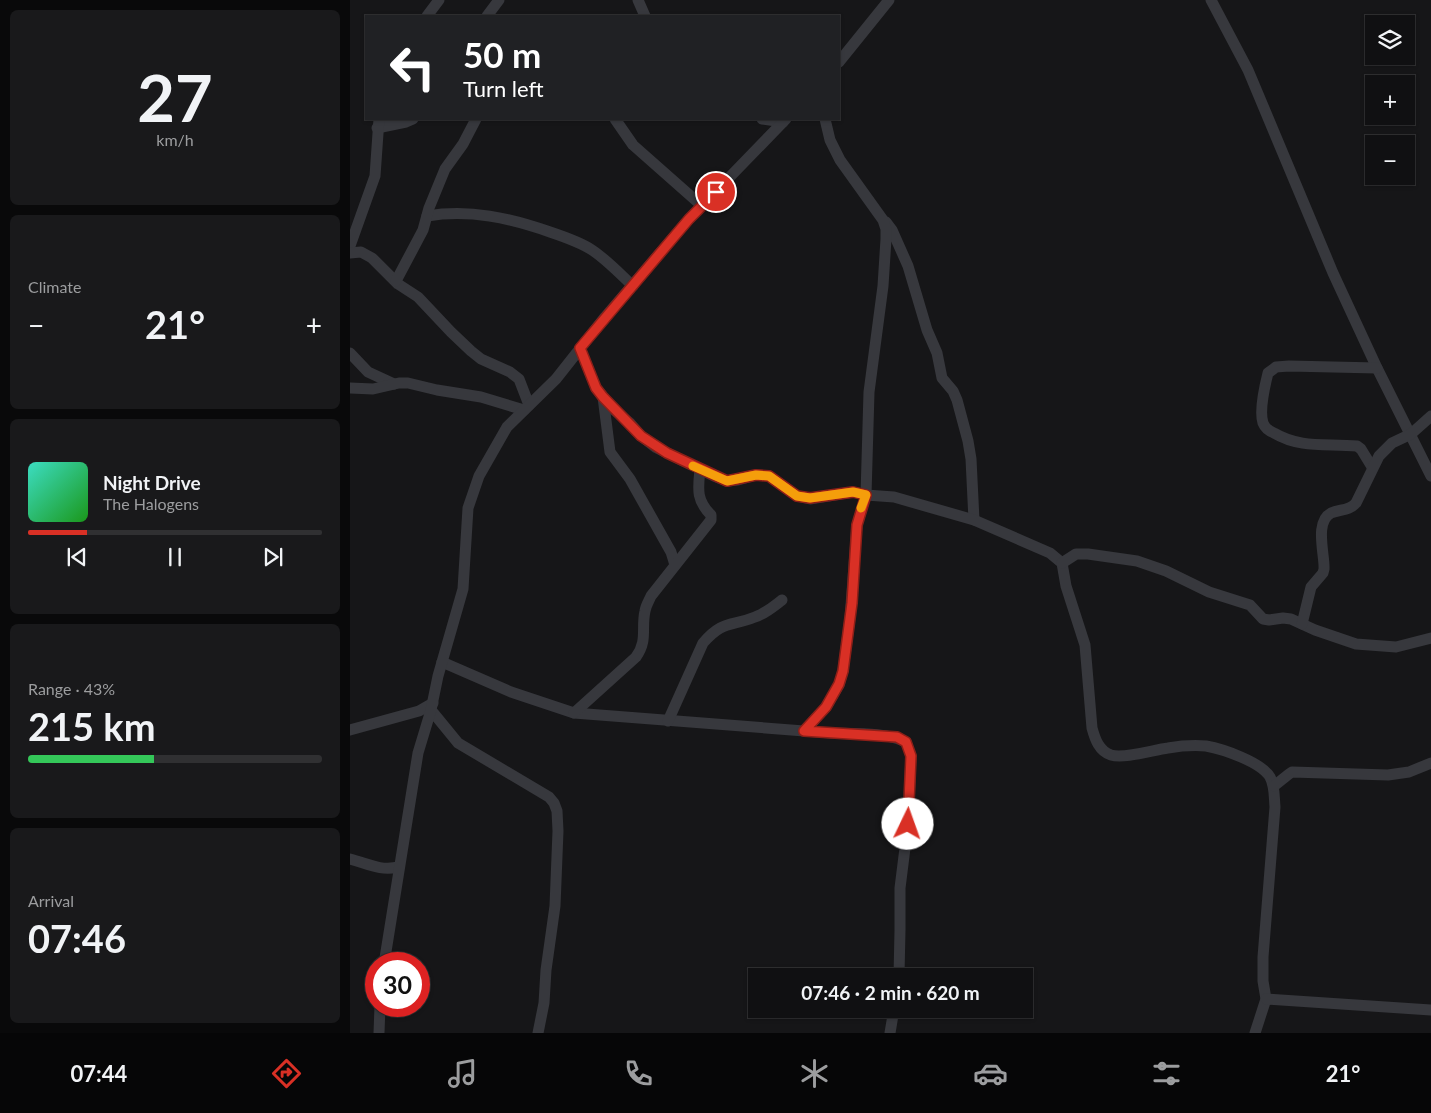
<!DOCTYPE html>
<html lang="en">
<head>
<meta charset="utf-8">
<style>
  body { margin:0; font-family:Lato,sans-serif; background:#19191b; color:#f1f3f6; height:100vh; display:flex; flex-direction:column; font-size:19px; white-space:nowrap }
  * { box-sizing:border-box; margin:0 }
  p { font-size:16px; color:#9c9d9f }
  .icon { flex:none; width:28px; height:28px; fill:none; stroke:currentColor; stroke-width:2; stroke-linecap:round; stroke-linejoin:round }
  .map { position:relative; flex:1; overflow:hidden }
  .side { display:flex; flex-direction:column; gap:10px; padding:10px; background:#09090a; width:350px }
  .side>* { flex:none }
  .hud { position:absolute; left:15px; top:15px; width:475px; height:105px; border-radius:0px; box-shadow:0 1px 4px #0004,0 0 0 1px #303032; background:#202124; color:#fff; overflow:hidden }
  .tools { position:absolute; left:1015px; top:15px; display:grid; gap:10px }
  .tools a { display:grid; place-items:center; width:50px; height:50px; border-radius:0px; background:#101012; box-shadow:0 1px 4px #0004,0 0 0 1px #303032; font-size:25px }
  .speed { position:absolute; left:15px; top:952px; display:flex; gap:10px; font-size:25px; font-weight:700; text-align:center }
  .speed>* { display:grid; place-content:center; width:65px; height:65px; border-radius:50%; background:#101012; box-shadow:0 1px 4px #0004,0 0 0 1px #303032; line-height:1 }
  .speed .limit { border:8px solid #d22; background:#fff; color:#111 }
  .pin { position:absolute; display:grid; place-items:center; width:42px; height:42px; color:#fff; margin:-21px; border:2px solid #fff; border-radius:50%; box-shadow:0 1px 5px #0007 }
  .me { position:absolute; width:55px; margin:-28px; rotate:3deg; stroke-linejoin:round; filter:drop-shadow(0 0 4px #0008) }
  .turn { display:flex; align-items:center; gap:18px; height:105px; padding:0 15px; font-size:22px }
  .turn .icon { width:65px; height:65px; stroke-width:2.5 }
  .turn b { display:block; font-size:35px; line-height:42px }
  .big { font-size:38px; font-weight:700; line-height:1.1 }
  .side .card { flex:1; display:flex; flex-direction:column; justify-content:center; gap:8px; min-width:0; padding:0 18px; border-radius:8px; background:#19191b }
  .side .dial { align-items:center; gap:0 }
  .dial b { font-size:65px; line-height:1 }
  .song { display:flex; align-items:center; gap:15px }
  .cover { width:60px; height:60px; border-radius:8px; background:linear-gradient(135deg,hsl(170 70% 55%),hsl(120 70% 35%)) }
  .played { height:5px; border-radius:2px; background:linear-gradient(90deg,#d93025 20%,#303032 20%) }
  .keys { display:flex; justify-content:space-around; direction:ltr }
  .heat { display:flex; justify-content:space-between; align-items:center; font-size:28px; direction:ltr }
  .charge { height:8px; border-radius:4px; background:linear-gradient(90deg,#34c759 43%,#303032 0) }
  .trip { position:absolute; left:398px; top:968px; width:285px; height:50px; border-radius:0px; background:#101012; box-shadow:0 1px 4px #0004,0 0 0 1px #303032; font-weight:700; line-height:50px; text-align:center }
  .tab-bar { display:flex; height:80px; justify-content:space-around; align-items:center; background:#060607; color:#9c9d9f }
  .tab-bar .icon { width:35px; height:35px }
  .tab-bar .current { color:#d93025 }
  .tab-bar b { font-size:22px; color:#f1f3f6 }
  main { display:flex; flex:1; min-height:0 }
  .map>svg:first-child { display:block }
</style>
</head>
<body>
<main>
<section class="side">
<div class="card dial"><b>27</b><p>km/h</p></div>
<div class="card"><p>Climate</p>
<div class="heat"><a>−</a><b class="big">21°</b><a>+</a></div>
</div>
<div class="card">
<div class="song"><i class="cover"></i><div><b>Night Drive</b><p>The Halogens</p></div></div>
<div class="played"></div>
<div class="keys"><svg class="icon" aria-label="previous" viewBox="0 0 24 24"><path d="M18 5L8 12l10 7zM5 5v14"/></svg><svg class="icon" aria-label="pause" viewBox="0 0 24 24"><path d="M8 5v14M16 5v14"/></svg><svg class="icon" aria-label="next" viewBox="0 0 24 24"><path d="M6 5l10 7-10 7zM19 5v14"/></svg></div>
</div>
<div class="card"><p>Range · 43%</p><b class="big">215 km</b><div class="charge"></div></div>
<div class="card"><p>Arrival</p><b class="big">07:46</b></div>
</section>
<div class="map">
<svg width="1081" height="1033" viewBox="0 0 1081 1033">
  <rect width="100%" height="100%" fill="#161618"/>
  <g fill="none" stroke-linecap="round" stroke-linejoin="round">
    <g stroke="#37383d" stroke-width="11">
      <polyline points="288,0 295,16"/>
      <polyline points="861,0 898,70 983,273 1027,368 1081,476"/>
      <polyline points="77,16 89,0"/>
      <polyline points="137,16 149,0"/>
      <polyline points="489,62 539,0"/>
      <polyline points="265,119 283,145 352,206"/>
      <polyline points="412,119 433,122"/>
      <polyline points="27,128 56,122 63,119"/>
      <path d="M77,216C120,209 160,218 200,232C215,237 230,242 242,250C257,260 270,274 283,286"/>
      <polyline points="536,222 542,230 558,266 577,330 587,353 592,378 603,391 607,400 618,441 621,459 624,520"/>
      <polyline points="0,246 25,176 29,119"/>
      <polyline points="0,253 11,252 22,258 48,284 68,297 101,332 121,351 131,359 160,372 169,379 179,405"/>
      <polyline points="46,281 73,230 79,208 95,169 113,144 126,119"/>
      <path d="M230,348L246,388L264,410L280,423L291,436L305,447L364,476L377,481L388,480L406,475L419,476L447,496L460,499L503,492L516,495L544,497L624,520L700,553L712,563L716,586L735,645L742,728C745,739 749,751 761,755C774,759 803,750 818,748C830,746 843,745 856,746C873,749 911,762 920,777C925,786 924,797 925,807L913,957V981L916,999L905,1033"/>
      <polyline points="0,353 18,372 44,384"/>
      <polyline points="0,388 23,389 49,383 58,383 87,390 131,397 174,410"/>
      <polyline points="253,397 260,452 280,479 321,552 325,565"/>
      <path d="M1022,467L1011,449L1007,446C977,443 951,449 924,433C919,431 915,428 913,423C909,411 915,385 918,373L926,367L939,366L1027,368"/>
      <polyline points="712,563 726,554 738,554 787,561 816,571 859,592 900,605 913,619 919,620 933,618 941,619 965,630 1006,644 1046,647 1081,638"/>
      <path d="M952,624L961,587L973,573L974,569C975,555 964,522 981,513C990,509 999,511 1006,503L1029,456L1042,443L1061,434L1081,416"/>
      <path d="M92,662L161,692L224,713L480,733C502,734 536,732 556,742L561,756L558,824L550,888V930L549,976"/>
      <polyline points="81,710 108,743 199,797 204,803 207,811 208,831 205,906 196,970 194,1003 188,1033"/>
      <path d="M224,713L286,657C298,640 291,629 295,611C296,605 299,601 301,596L361,520V515C346,500 348,489 350,469"/>
      <path d="M318,721L353,643C373,620 380,627 405,617C415,614 424,606 432,600"/>
      <polyline points="0,730 69,711 83,703"/>
      <polyline points="454,731 476,707 489,685 493,671 500,618 507,525 516,495 519,392 533,286 536,239 536,229 533,220 490,160 480,140 475,119"/>
      <polyline points="924,786 939,774 942,772 1038,775 1059,772 1081,763"/>
      <path d="M0,859C19,864 29,871 49,867"/>
      <polyline points="34,964 68,753 81,710 88,676 113,589 118,508 129,476 157,427 206,379 255,317 339,219 436,119"/>
      <polyline points="916,999 1081,1010"/>
      <polyline points="29,1033 30,1006"/>
      <polyline points="540,1033 544,1009"/>
    </g>
  </g>
  <g fill="none" stroke-linecap="round" stroke-linejoin="round">
    <g stroke="#8d1f18" stroke-width="12">
      <polyline id="route" points="366,192 339,219 230,348 246,388 253,397 291,436 317,453 377,481 406,475 419,476 447,496 460,498 503,492 516,495 507,525 502,603 493,671 489,684 476,707 454,731 547,737 556,742 561,756 558,824"/>
    </g>
    <use href="#route" stroke="#d93025" stroke-width="9"/>
    <polyline stroke="#f59e0b" stroke-width="9" points="343,466 377,481 406,475 419,476 447,496 460,498 503,492 516,495 511,508"/>
  </g>
</svg>
<div class="tools">
<a><svg class="icon" aria-label="layers" viewBox="0 0 24 24"><path d="M12 4l9 5-9 5-9-5zM3 14l9 5 9-5"/></svg></a>
<a>+</a>
<a>−</a>
</div>
<div class="speed"><div class="limit">30</div></div>
<div class="pin" style="left:366px;top:192px;background:#d93025"><svg class="icon" aria-label="arrive" viewBox="0 0 24 24"><path d="M6 21V4h12l-3 4 3 4H6"/></svg></div>
<svg class="me" style="left:558px;top:824px" viewBox="-20 -20 40 40"><circle r="19" fill="#fff"/><path d="M0-13L10 11 0 6-10 11z" fill="#d93025"/></svg>
<div class="trip">07:46 · 2 min · 620 m</div>
<div class="hud">
<div class="turn"><svg class="icon" aria-label="left" viewBox="0 0 24 24"><path d="M17 20v-9H6M10 6l-5 5 5 5"/></svg><div><b>50 m</b>Turn left</div></div>
</div>
</div>
</main>
<nav class="tab-bar">
<b>07:44</b>
<svg class="icon current" aria-label="directions" viewBox="0 0 24 24"><path d="M12 3l9 9-9 9-9-9zM9 14v-3h6M13 9l2 2-2 2"/></svg>
<svg class="icon" aria-label="music" viewBox="0 0 24 24"><path d="M9 18V5l10-2v13"/><circle cx="6" cy="18" r="3"/><circle cx="16" cy="16" r="3"/></svg>
<svg class="icon" aria-label="phone" viewBox="0 0 24 24"><path d="M5 4h4l2 5-3 2q2 4 5 5l2-3 5 2v4C11 20 4 13 5 4z"/></svg>
<svg class="icon" aria-label="climate" viewBox="0 0 24 24"><path d="M12 3v18M4 7l16 10M4 17L20 7"/></svg>
<svg class="icon" aria-label="car" viewBox="0 0 24 24"><path d="M5 17H2v-5l4-1 3-4h7l3 4 3 1v5h-3M9 17h6M6 11h13"/><circle cx="7" cy="17" r="2"/><circle cx="17" cy="17" r="2"/></svg>
<svg class="icon" aria-label="filters" viewBox="0 0 24 24"><path d="M4 7h16M4 17h16"/><circle cx="9" cy="7" r="2"/><circle cx="15" cy="17" r="2"/></svg>
<b>21°</b>
</nav>
</body>
</html>
